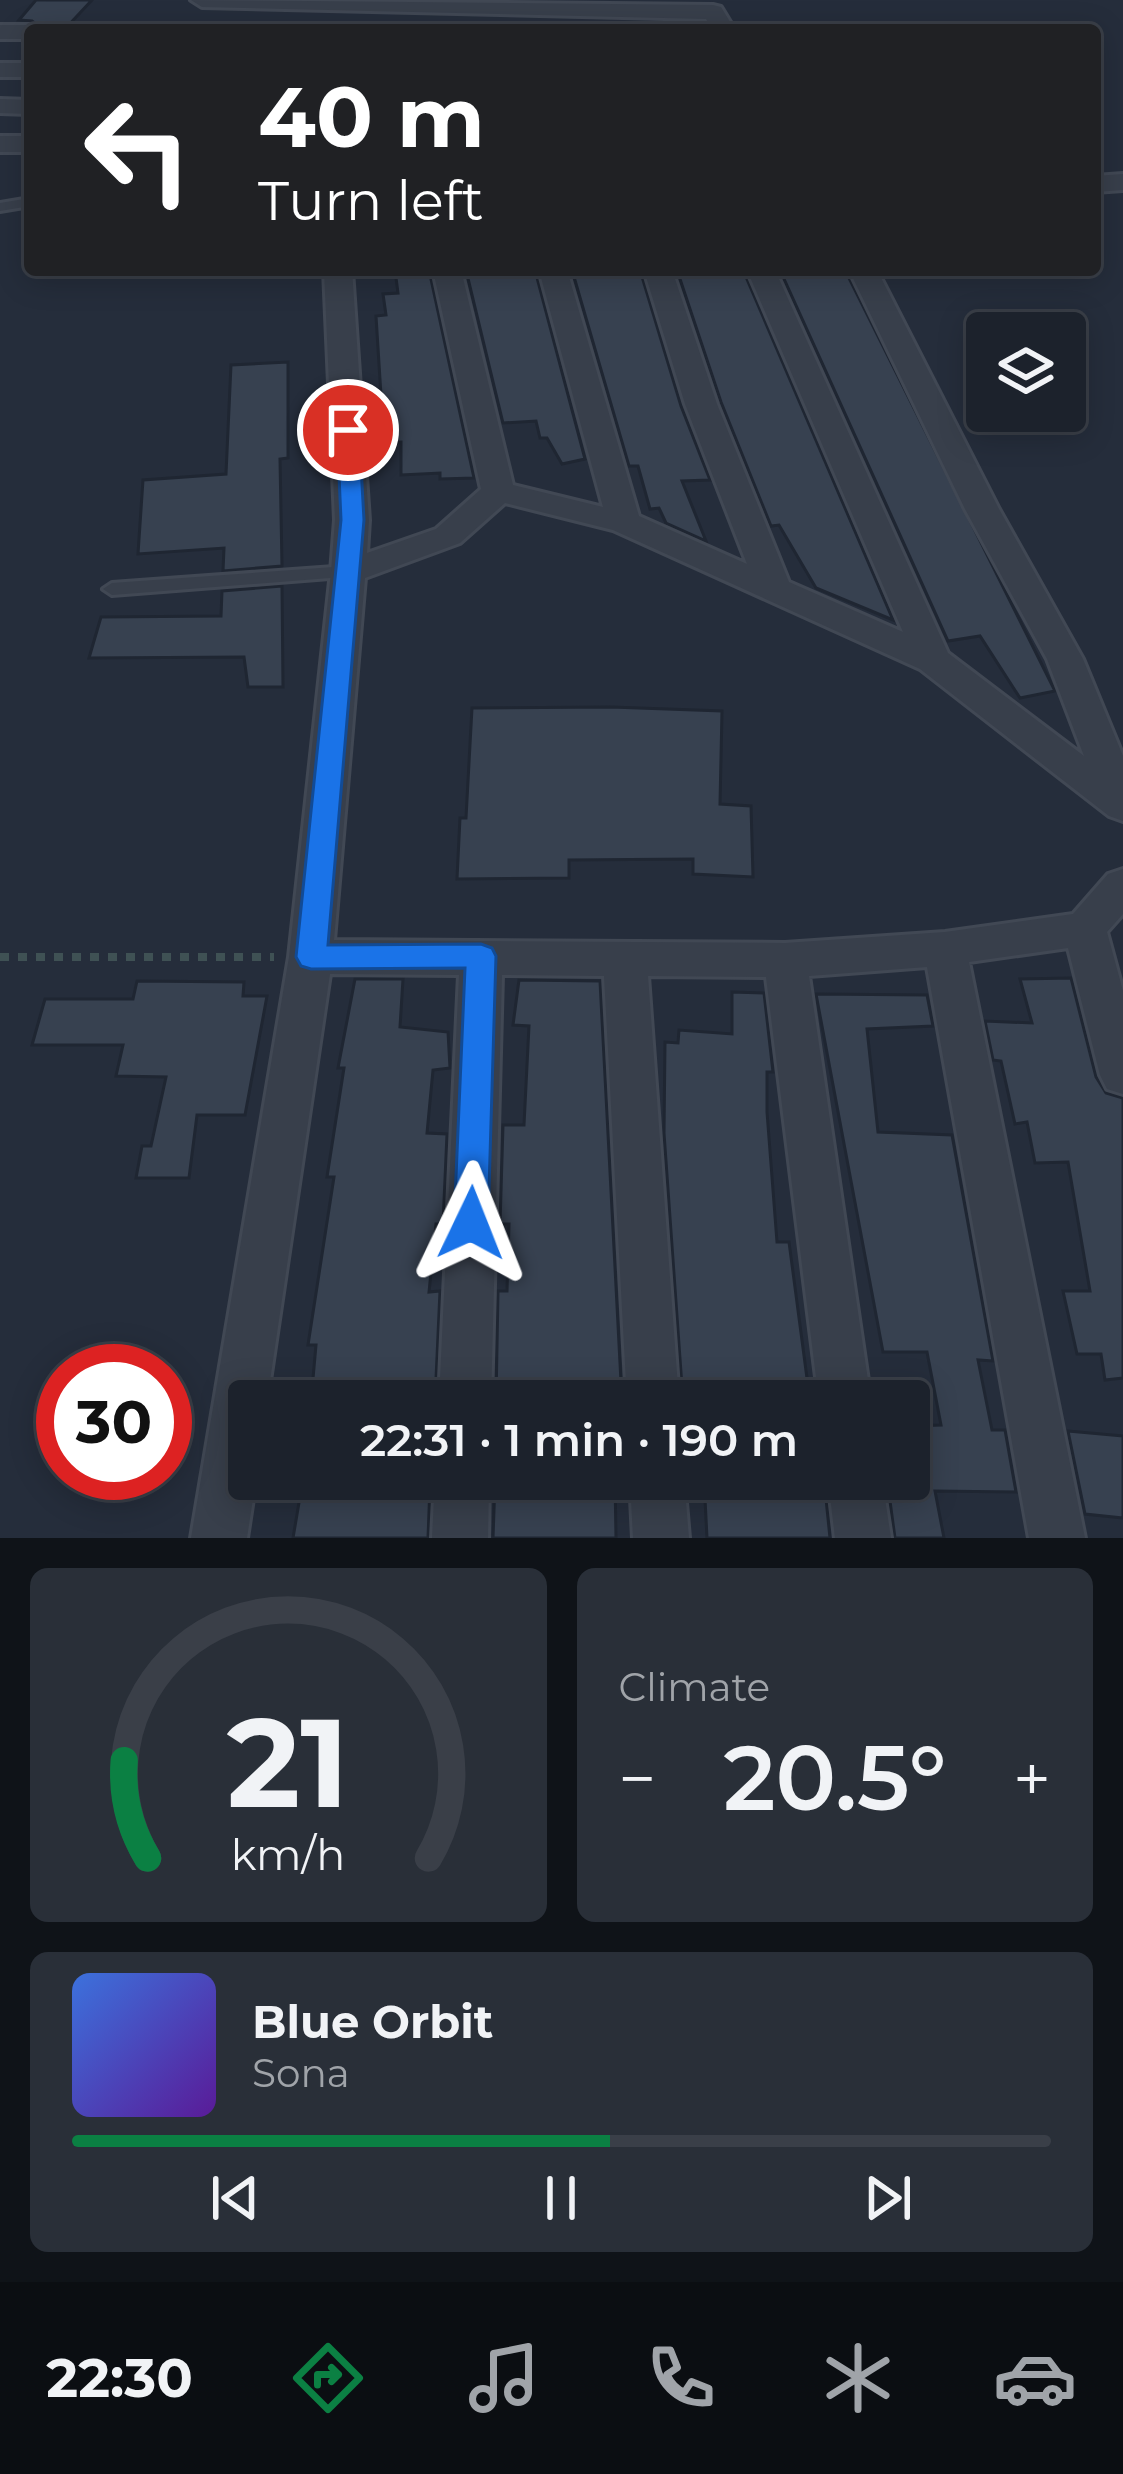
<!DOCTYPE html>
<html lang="en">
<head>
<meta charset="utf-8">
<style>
  body { margin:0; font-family:Montserrat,sans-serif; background:#292f38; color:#f1f3f6; height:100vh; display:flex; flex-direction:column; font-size:45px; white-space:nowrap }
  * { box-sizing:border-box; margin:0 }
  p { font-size:39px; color:#a0a4a9 }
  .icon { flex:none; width:66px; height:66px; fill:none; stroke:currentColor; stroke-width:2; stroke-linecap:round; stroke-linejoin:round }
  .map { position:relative; height:1538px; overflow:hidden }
  .details { display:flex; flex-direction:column; gap:30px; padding:30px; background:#0f1318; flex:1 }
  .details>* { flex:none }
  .banner { position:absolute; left:24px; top:24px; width:1077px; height:252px; border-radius:12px; box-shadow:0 6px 30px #0003,0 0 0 3px #3a3f48; background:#202124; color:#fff; overflow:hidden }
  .tools { position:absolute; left:966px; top:312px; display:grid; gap:24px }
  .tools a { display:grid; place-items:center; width:120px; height:120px; border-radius:12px; background:#1c222c; box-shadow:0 6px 30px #0003,0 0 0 3px #3a3f48; font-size:60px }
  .speed { position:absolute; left:36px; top:1344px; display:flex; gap:24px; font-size:60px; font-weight:700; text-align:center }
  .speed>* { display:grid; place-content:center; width:156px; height:156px; border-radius:50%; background:#1c222c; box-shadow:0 6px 30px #0003,0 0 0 3px #3a3f48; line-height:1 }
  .speed .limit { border:18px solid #d22; background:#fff; color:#111 }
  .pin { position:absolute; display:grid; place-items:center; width:102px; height:102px; color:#fff; margin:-51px; border:6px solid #fff; border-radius:50%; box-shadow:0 3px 12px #0007 }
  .me { position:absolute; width:132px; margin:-66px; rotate:2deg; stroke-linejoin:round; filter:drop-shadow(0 0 9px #0008) }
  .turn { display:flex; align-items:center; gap:42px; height:252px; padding:0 36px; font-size:54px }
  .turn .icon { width:156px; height:156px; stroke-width:2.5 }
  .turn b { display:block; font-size:84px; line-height:102px }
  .big { font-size:90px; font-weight:600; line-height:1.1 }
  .details .card { flex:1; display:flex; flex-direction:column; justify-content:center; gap:18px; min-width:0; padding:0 42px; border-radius:18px; background:#292f38 }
  .details .dial { align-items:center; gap:0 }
  .dial svg { height:312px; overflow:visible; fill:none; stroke:#3a3f48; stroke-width:7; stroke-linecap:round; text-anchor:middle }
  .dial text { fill:#f1f3f6; stroke:none }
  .song { display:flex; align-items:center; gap:36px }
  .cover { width:144px; height:144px; border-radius:18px; background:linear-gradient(135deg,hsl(220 70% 55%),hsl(270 70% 35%)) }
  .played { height:12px; border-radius:6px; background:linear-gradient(90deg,#0b8043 55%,#3a3f48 55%) }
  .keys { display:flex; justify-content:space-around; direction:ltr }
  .heat { display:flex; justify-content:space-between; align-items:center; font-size:66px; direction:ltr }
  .details .tiles { flex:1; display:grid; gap:30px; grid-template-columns:1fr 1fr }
  .card:last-child { grid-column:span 2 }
  .trip { position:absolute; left:228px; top:1380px; width:702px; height:120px; border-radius:12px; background:#1c222c; box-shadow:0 6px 30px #0003,0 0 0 3px #3a3f48; font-weight:600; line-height:120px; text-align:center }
  .tab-bar { display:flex; height:192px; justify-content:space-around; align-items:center; background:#0b0e12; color:#a0a4a9 }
  .tab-bar .icon { width:84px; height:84px }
  .tab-bar .current { color:#0b8043 }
  .tab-bar b { font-size:54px; color:#f1f3f6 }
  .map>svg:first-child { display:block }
</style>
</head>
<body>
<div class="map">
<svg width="1123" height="1538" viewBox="0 0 1123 1538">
  <rect width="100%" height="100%" fill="#252d3b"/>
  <g fill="#374150" stroke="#1f2632" stroke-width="3">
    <polygon points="36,0 92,0 64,30 44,30 32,21 19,20"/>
    <polygon points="395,270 429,270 474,478 440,479 440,473 401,475 401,442 384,443 376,316 386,315 383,294 398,293"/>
    <polygon points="466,270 535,270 585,459 562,464 547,438 540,438 536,421 503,423"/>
    <polygon points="572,270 640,270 681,406 710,480 682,481 706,541 666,523 659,508 650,509 638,466 629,466"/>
    <polygon points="677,270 743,270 893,620 816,588 779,525 771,526 721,402"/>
    <polygon points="780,270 845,270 1055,691 1020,698 980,636 948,641"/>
    <polygon points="288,362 288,458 280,459 282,566 223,571 224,548 138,554 143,480 226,474 231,365"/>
    <polygon points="282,586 283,687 248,687 244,657 89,658 101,617 221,616 222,591"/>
    <polygon points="611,707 722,711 720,804 751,806 753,877 693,874 693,859 569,860 569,878 457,879 460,818 466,818 472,708"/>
    <polygon points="1071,978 1096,1077 1106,1093 1123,1098 1123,1378 1105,1380 1101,1354 1077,1354 1063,1291 1090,1291 1068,1162 1035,1163 1027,1122 1015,1124 1001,1061 993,1060 985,1021 1032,1023 1020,979"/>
    <polygon points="355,979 403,979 400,1027 448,1032 450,1068 433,1070 427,1133 447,1134 443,1224 436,1224 429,1292 440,1291 435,1401 311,1401 316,1345 308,1345 334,1177 327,1177 344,1068 338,1068"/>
    <polygon points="519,980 600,981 622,1401 496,1401 498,1291 507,1291 509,1224 500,1224 503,1125 524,1125 529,1026 513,1025"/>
    <polygon points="137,981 244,982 243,996 267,996 245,1115 197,1115 189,1178 136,1178 142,1146 151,1146 166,1077 116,1076 123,1045 32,1045 45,999 133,999"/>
    <polygon points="732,992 764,993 773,1072 767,1072 767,1112 777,1242 789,1242 810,1401 683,1401 664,1133 665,1042 678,1043 679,1030 732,1034"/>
    <polygon points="816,994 927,995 933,1026 867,1029 878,1132 952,1135 993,1361 978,1360 992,1430 1005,1430 1016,1492 935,1491 944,1538 895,1538 887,1479 909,1479 909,1426 941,1425 927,1352 883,1352"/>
    <polygon points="1068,1431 1123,1436 1123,1518 1085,1514"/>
    <polygon points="303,1479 338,1479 336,1485 430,1486 428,1538 293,1538"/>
    <polygon points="584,1479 615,1479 616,1538 493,1538 495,1481"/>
    <polygon points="704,1479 824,1479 830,1538 707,1538"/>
  </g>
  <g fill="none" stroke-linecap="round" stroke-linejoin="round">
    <g stroke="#414854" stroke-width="6">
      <g id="service">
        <polygon points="30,198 30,206 0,211 0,203"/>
        <polygon points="348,566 355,568 357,572 355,576 112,595 103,589 112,583"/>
      </g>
    </g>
    <g stroke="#414854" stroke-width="6">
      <g id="minor">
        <polygon points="191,0 713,5 721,7 735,30 713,30 706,19 202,7"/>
        <polygon points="0,25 30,25 40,30 30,30 30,39 0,39"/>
        <rect x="0" y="63" width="30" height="14"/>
        <polygon points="0,99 30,100 30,114 0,113"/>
        <rect x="0" y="136" width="30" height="16"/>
        <polygon points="1123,174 1123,190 1095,192 1095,176"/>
        <polygon points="324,270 352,270 369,520 367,553 436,529 481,489 433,270 461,270 513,485 603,507 539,270 567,270 639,516 747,564 685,404 644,270 672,270 717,404 789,582 903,632 747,270 775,270 948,653 1084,756 1047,659 965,509 849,270 877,270 999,509 1083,659 1123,756 1123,821 1109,816 920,669 613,530 505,503 460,543 365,578 334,940 785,943 945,932 1073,914 1108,874 1123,869 1123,914 1107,932 1123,991 1123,1094 1107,1089 1100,1075 1068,948 969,962 1085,1538 1029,1538 927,967 809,976 871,1401 819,1401 766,977 648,976 679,1401 627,1401 604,976 502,975 491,1401 439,1401 459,975 330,974 267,1401 249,1401 249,1479 256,1479 247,1538 191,1538 289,957 331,572 335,520"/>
        <polygon points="435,1479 489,1479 488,1538 432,1538"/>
        <polygon points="630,1479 684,1479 689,1538 633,1538"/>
        <polygon points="828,1479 882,1479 891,1538 835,1538"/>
      </g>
    </g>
    <polyline stroke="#3f5154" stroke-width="8" stroke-dasharray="9 9" stroke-linecap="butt" points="0,957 274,957"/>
    <use href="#service" fill="#383f4b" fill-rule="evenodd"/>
    <use href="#minor" fill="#383f4b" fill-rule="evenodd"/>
  </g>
  <polygon fill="#1a73e8" stroke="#114b97" stroke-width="3" points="348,423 359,430 364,520 328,945 481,944 492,948 496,956 488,1223 483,1234 471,1239 459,1234 454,1223 465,968 311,969 301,966 296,957 341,520 337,430"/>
</svg>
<div class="tools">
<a><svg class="icon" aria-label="layers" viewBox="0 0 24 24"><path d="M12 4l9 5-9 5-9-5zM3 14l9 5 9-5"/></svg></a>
</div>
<div class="speed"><div class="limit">30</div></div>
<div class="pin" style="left:348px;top:430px;background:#d93025"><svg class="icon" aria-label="arrive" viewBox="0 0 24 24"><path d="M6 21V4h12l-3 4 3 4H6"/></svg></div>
<svg class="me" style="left:471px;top:1223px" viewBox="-20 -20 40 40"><path d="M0-17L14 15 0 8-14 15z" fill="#1a73e8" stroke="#fff" stroke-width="4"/></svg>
<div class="trip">22:31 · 1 min · 190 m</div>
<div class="banner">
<div class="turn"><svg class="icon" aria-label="left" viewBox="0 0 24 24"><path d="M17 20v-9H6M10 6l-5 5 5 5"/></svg><div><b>40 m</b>Turn left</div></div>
</div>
</div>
<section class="details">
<div class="tiles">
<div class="card dial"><svg viewBox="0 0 100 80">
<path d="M14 69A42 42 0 1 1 86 69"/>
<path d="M14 69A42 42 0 0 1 8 44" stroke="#0b8043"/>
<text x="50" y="56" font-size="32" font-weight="700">21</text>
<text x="50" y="72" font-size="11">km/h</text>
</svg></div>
<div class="card"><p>Climate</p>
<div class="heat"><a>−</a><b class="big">20.5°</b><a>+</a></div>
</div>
<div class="card">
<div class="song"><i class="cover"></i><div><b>Blue Orbit</b><p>Sona</p></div></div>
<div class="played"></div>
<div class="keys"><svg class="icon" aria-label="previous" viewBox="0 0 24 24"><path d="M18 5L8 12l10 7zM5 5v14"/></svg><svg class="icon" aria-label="pause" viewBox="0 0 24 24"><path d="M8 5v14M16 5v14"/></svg><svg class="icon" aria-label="next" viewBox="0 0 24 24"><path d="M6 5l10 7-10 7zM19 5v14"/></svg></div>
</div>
</div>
</section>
<nav class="tab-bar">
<b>22:30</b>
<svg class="icon current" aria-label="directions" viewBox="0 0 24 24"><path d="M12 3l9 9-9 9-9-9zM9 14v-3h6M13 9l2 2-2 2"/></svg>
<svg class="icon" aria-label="music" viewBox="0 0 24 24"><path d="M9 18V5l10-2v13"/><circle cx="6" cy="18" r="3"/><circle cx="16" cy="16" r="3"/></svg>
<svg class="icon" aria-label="phone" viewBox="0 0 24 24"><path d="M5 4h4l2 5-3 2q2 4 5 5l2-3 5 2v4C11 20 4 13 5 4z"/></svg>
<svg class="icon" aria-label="climate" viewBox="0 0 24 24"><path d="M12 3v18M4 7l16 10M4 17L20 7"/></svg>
<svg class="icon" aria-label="car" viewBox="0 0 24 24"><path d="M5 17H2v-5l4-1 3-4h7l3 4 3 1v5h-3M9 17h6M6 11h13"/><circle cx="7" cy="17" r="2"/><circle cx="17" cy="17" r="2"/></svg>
</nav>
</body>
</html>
